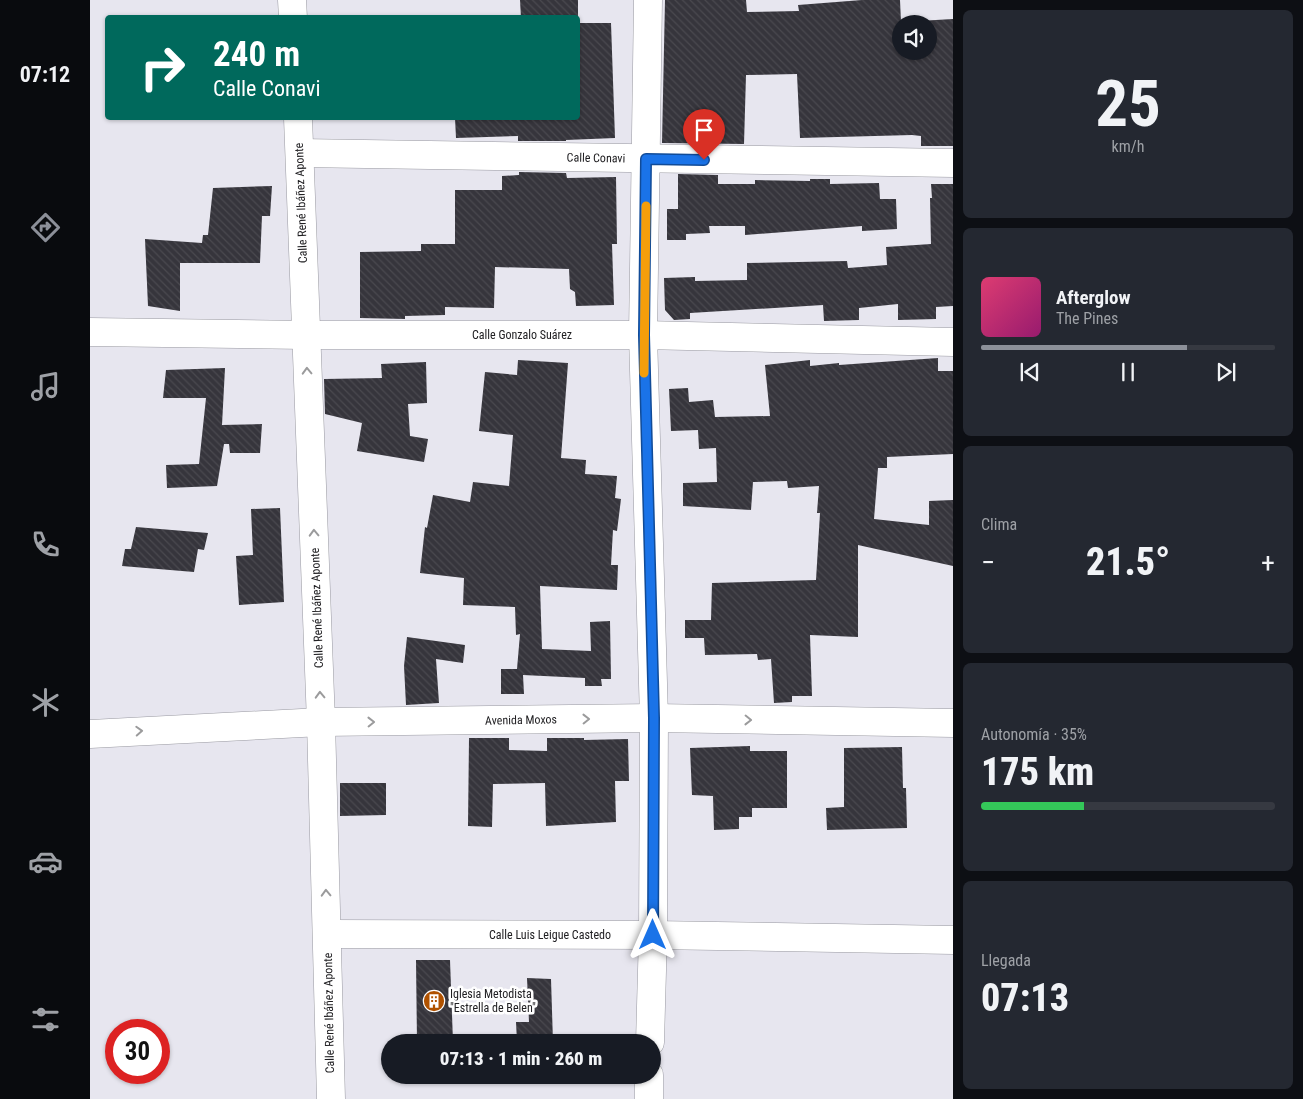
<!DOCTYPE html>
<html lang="es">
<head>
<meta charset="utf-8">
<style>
  body { margin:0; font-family:"Roboto Condensed",sans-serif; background:#242831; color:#f1f3f6; height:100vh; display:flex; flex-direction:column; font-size:19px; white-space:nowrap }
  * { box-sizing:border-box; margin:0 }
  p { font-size:16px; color:#9ea1a6 }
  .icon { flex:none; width:28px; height:28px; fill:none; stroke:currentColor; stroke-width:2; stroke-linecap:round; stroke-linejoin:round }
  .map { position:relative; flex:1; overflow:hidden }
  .details { display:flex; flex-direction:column; gap:10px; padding:10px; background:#0d0f14; width:350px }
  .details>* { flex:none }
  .top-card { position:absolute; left:15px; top:15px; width:475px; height:105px; border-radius:5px; box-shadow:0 1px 4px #0004; background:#00695c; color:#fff; overflow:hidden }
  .buttons { position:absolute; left:802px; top:15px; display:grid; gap:10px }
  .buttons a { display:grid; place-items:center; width:45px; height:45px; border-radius:50%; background:#171b24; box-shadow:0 1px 4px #0004; font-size:25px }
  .speed { position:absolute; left:15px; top:1019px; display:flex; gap:10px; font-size:25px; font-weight:700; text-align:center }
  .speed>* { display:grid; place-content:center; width:65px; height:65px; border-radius:50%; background:#171b24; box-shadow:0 1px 4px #0004; line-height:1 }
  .speed .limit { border:8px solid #d22; background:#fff; color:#111 }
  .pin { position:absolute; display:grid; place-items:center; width:42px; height:42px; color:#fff; margin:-51px -21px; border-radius:50% 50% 50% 0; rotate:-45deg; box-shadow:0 0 5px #0007 }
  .pin .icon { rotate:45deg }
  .me { position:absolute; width:55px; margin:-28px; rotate:0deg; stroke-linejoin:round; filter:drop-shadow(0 0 4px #0008) }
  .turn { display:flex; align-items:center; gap:18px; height:105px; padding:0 25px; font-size:22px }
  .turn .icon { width:65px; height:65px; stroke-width:2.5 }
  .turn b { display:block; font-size:35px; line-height:42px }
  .big { font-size:38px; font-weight:800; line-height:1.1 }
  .details .card { flex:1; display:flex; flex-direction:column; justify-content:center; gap:8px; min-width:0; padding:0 18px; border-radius:8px; background:#242831 }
  .details .dial { align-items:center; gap:0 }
  .dial b { font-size:65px; line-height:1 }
  .song { display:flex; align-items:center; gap:15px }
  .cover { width:60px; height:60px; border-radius:8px; background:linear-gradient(135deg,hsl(340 70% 55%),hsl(320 70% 35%)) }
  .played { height:5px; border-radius:2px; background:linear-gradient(90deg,#8c9099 70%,#363941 70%) }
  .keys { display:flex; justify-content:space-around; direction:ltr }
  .heat { display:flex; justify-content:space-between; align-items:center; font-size:28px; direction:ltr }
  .charge { height:8px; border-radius:4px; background:linear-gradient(90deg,#34c759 35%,#363941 0) }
  .trip { position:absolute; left:291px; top:1034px; width:280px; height:50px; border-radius:25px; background:#171b24; box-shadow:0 1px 4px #0004; font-weight:800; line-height:50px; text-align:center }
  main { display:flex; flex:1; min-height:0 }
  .menu { display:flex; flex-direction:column; width:90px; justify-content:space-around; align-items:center; background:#090b0e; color:#9ea1a6 }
  .menu .icon { width:35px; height:35px }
  .menu .selected { color:#8c9099 }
  .menu b { font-size:22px; color:#f1f3f6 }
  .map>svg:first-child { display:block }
</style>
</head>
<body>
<main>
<nav class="menu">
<b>07:12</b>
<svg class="icon selected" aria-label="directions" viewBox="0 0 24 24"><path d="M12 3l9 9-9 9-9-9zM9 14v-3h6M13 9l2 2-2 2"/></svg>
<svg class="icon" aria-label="music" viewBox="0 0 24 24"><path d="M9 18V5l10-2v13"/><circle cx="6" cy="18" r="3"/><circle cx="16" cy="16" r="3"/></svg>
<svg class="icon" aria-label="phone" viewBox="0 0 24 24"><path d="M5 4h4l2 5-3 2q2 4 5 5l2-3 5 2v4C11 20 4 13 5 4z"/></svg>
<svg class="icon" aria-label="climate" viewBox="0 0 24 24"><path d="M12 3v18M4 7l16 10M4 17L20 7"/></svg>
<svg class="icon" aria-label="car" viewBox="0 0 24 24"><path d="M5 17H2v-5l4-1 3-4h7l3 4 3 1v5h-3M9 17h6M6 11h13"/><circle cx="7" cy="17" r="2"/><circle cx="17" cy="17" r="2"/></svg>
<svg class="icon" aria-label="filters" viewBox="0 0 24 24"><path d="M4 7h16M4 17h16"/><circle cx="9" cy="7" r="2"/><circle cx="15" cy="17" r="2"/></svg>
</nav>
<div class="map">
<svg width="863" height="1099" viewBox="0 0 863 1099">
  <defs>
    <pattern id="building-back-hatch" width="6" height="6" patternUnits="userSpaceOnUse" patternTransform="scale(1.25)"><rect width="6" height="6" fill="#36353c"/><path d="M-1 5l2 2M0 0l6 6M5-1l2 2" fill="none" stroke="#4a494f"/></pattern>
  </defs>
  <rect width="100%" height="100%" fill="#e7e6ef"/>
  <g fill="url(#building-back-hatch)" fill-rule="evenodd">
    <polygon points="430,0 488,0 488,18 431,18"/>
    <path d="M575,0H656L657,12L709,11L708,5L772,0H810L811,22L863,19V146H831V136L822,135L710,138L707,74L656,75L654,144L572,143ZM811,24H839V51H811Z"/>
    <polygon points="488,23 521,23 525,138 476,140 476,141 428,141 428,136 366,138 365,118 488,118"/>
    <polygon points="429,172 476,173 477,178 526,177 527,244 522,244 524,305 486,306 485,292 480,289 479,269 405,267 404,308 355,307 355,315 315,316 315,319 270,318 270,252 331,251 331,244 365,244 365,190 412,190 412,176 429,175"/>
    <polygon points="588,174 628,175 628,184 665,184 665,180 720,181 720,179 740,179 740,184 789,183 790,199 806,199 807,229 772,231 772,226 655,235 655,226 619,226 620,233 596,234 596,240 577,240 577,209 588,209"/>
    <polygon points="841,184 863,184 863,306 846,307 846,319 808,320 808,304 769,308 769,320 734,321 733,305 600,313 600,319 584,320 575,310 574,278 605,277 605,281 657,280 657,263 757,261 758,268 797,265 796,247 841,244 840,198 842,198"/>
    <polygon points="182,186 180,216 172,216 170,263 90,263 90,311 58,306 55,239 112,243 113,235 118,235 123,188"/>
    <polygon points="848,358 848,371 863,371 863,454 797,457 797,468 788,468 784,519 839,525 839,501 863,500 863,566 768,545 768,637 720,635 722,696 702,696 702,702 684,703 681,659 668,660 667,654 615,655 614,638 595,638 595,620 621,620 622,583 726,580 730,513 727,513 729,486 698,488 697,481 663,482 661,510 593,506 593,483 627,482 626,448 609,449 608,430 581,431 579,389 598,388 599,402 623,400 625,417 680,416 675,365 720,360 720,366 749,363 749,365"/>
    <polygon points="428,360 478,363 471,458 496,460 495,474 527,476 525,498 531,499 527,531 523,530 521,565 528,565 527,590 450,586 452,649 501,651 500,622 520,621 521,679 511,679 512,686 495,686 495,678 433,675 434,694 411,694 411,669 427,669 430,634 426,635 425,607 373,605 374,578 330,573 335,527 337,528 343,495 380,502 383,482 419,486 423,435 389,431 395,372 427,375"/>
    <polygon points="336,362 337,403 318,404 320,436 338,439 334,462 267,451 272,423 235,414 234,379 292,378 291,364"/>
    <polygon points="135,368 132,425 172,424 170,453 140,453 139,444 134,444 127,486 77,488 76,465 109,464 116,398 73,398 76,370"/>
    <polygon points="190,508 194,602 149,605 146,556 163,555 161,509"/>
    <polygon points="46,527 118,533 114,550 108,549 104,572 32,566 35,549 41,549"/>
    <polygon points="317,637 375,645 373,663 346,659 349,703 316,705 314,666"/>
    <polygon points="379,738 419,738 419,750 457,751 457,738 494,738 494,740 538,739 539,781 525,781 526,822 456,826 455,783 403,784 402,827 378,826"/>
    <polygon points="660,746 660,751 697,751 697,808 662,808 662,817 649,817 649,829 624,830 623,796 602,795 600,748"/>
    <polygon points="812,747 813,788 816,788 817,828 737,830 736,808 754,807 754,748"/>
    <polygon points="250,783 296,783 296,815 250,816"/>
    <polygon points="326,960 360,960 363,1042 327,1042"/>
    <polygon points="437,978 461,979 463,1042 427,1042 426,1022 439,1022"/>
  </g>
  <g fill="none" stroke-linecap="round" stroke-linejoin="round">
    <g stroke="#9999a1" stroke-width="29">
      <g id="minor">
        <polyline points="202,0 203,18"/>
        <polyline points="558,0 553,335 564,718 563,935 560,1042"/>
        <polyline points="208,118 231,722 241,1099"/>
        <polyline points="210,153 863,163"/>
        <polyline points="0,332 215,335 553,335 863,342"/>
        <polyline points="0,734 231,722 564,718 863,723"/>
        <polyline points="238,934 563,935 863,940"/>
        <polyline points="559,1099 559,1075"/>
      </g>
    </g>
    <use href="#minor" stroke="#fff" stroke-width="28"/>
  </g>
  <defs><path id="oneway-chevron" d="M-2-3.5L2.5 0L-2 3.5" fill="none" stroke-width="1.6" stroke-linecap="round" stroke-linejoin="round" transform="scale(1.25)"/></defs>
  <g stroke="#9b9b9c">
    <use href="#oneway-chevron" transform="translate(217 371) rotate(-92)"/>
    <use href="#oneway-chevron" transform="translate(224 533) rotate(-92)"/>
    <use href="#oneway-chevron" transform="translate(230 695) rotate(-92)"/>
    <use href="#oneway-chevron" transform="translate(496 719) rotate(-1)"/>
    <use href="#oneway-chevron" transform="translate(658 720) rotate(1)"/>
    <use href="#oneway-chevron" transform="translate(281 722) rotate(-1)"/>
    <use href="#oneway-chevron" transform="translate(49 731) rotate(-3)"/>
    <use href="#oneway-chevron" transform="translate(236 893) rotate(-92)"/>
  </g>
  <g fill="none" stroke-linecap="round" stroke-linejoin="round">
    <g stroke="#114b97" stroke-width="12">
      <polyline id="route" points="563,935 564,718 554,335 556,159 614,160"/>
    </g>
    <use href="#route" stroke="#1a73e8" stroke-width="9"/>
    <polyline stroke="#f59e0b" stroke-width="9" points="554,373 556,206"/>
  </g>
  <defs>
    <g id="building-disc" transform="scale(1.125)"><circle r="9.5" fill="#b05200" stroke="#fff"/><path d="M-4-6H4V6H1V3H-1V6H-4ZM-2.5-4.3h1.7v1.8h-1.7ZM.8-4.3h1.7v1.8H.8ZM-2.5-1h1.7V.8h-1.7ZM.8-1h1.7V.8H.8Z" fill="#fff"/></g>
  </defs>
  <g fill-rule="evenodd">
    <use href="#building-disc" x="344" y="1001"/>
  </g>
  <g text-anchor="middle" stroke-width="5" stroke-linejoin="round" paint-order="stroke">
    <g font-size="12" fill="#212023" stroke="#fff">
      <text transform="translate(506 158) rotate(1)" y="4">Calle Conavi</text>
      <text transform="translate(211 203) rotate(-92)" y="4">Calle René Ibáñez Aponte</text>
      <text x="432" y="339">Calle Gonzalo Suárez</text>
      <text transform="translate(227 608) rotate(-92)" y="4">Calle René Ibáñez Aponte</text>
      <text transform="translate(431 720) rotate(-1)" y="4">Avenida Moxos</text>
      <text x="460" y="939">Calle Luis Leigue Castedo</text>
      <text transform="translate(239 1013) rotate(-91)" y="4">Calle René Ibáñez Aponte</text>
    </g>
    <g font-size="12" fill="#212023" stroke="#fff" text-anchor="start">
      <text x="360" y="998">Iglesia Metodista<tspan x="360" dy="14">"Estrella de Belen"</tspan></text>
    </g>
  </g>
</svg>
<div class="buttons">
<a><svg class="icon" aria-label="sound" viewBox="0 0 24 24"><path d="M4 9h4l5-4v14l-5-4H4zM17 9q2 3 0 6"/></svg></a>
</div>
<div class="speed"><div class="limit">30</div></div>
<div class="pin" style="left:614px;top:160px;background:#d93025"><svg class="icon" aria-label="arrive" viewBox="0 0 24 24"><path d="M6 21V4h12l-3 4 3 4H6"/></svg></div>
<svg class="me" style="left:563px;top:935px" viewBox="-20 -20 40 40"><path d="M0-17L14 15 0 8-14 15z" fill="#1a73e8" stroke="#fff" stroke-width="4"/></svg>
<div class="trip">07:13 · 1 min · 260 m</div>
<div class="top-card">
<div class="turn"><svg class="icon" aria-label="right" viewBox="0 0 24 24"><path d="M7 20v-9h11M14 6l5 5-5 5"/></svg><div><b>240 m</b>Calle Conavi</div></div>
</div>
</div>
<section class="details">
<div class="card dial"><b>25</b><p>km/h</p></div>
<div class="card">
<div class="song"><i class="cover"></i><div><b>Afterglow</b><p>The Pines</p></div></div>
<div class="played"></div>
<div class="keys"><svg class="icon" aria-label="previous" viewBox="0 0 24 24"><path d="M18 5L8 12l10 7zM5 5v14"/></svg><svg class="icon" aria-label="pause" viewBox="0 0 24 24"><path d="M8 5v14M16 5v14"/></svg><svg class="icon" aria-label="next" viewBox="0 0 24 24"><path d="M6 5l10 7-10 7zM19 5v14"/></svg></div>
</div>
<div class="card"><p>Clima</p>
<div class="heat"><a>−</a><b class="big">21.5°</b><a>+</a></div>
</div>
<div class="card"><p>Autonomía · 35%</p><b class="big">175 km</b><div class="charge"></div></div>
<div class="card"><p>Llegada</p><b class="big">07:13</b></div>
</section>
</main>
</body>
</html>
